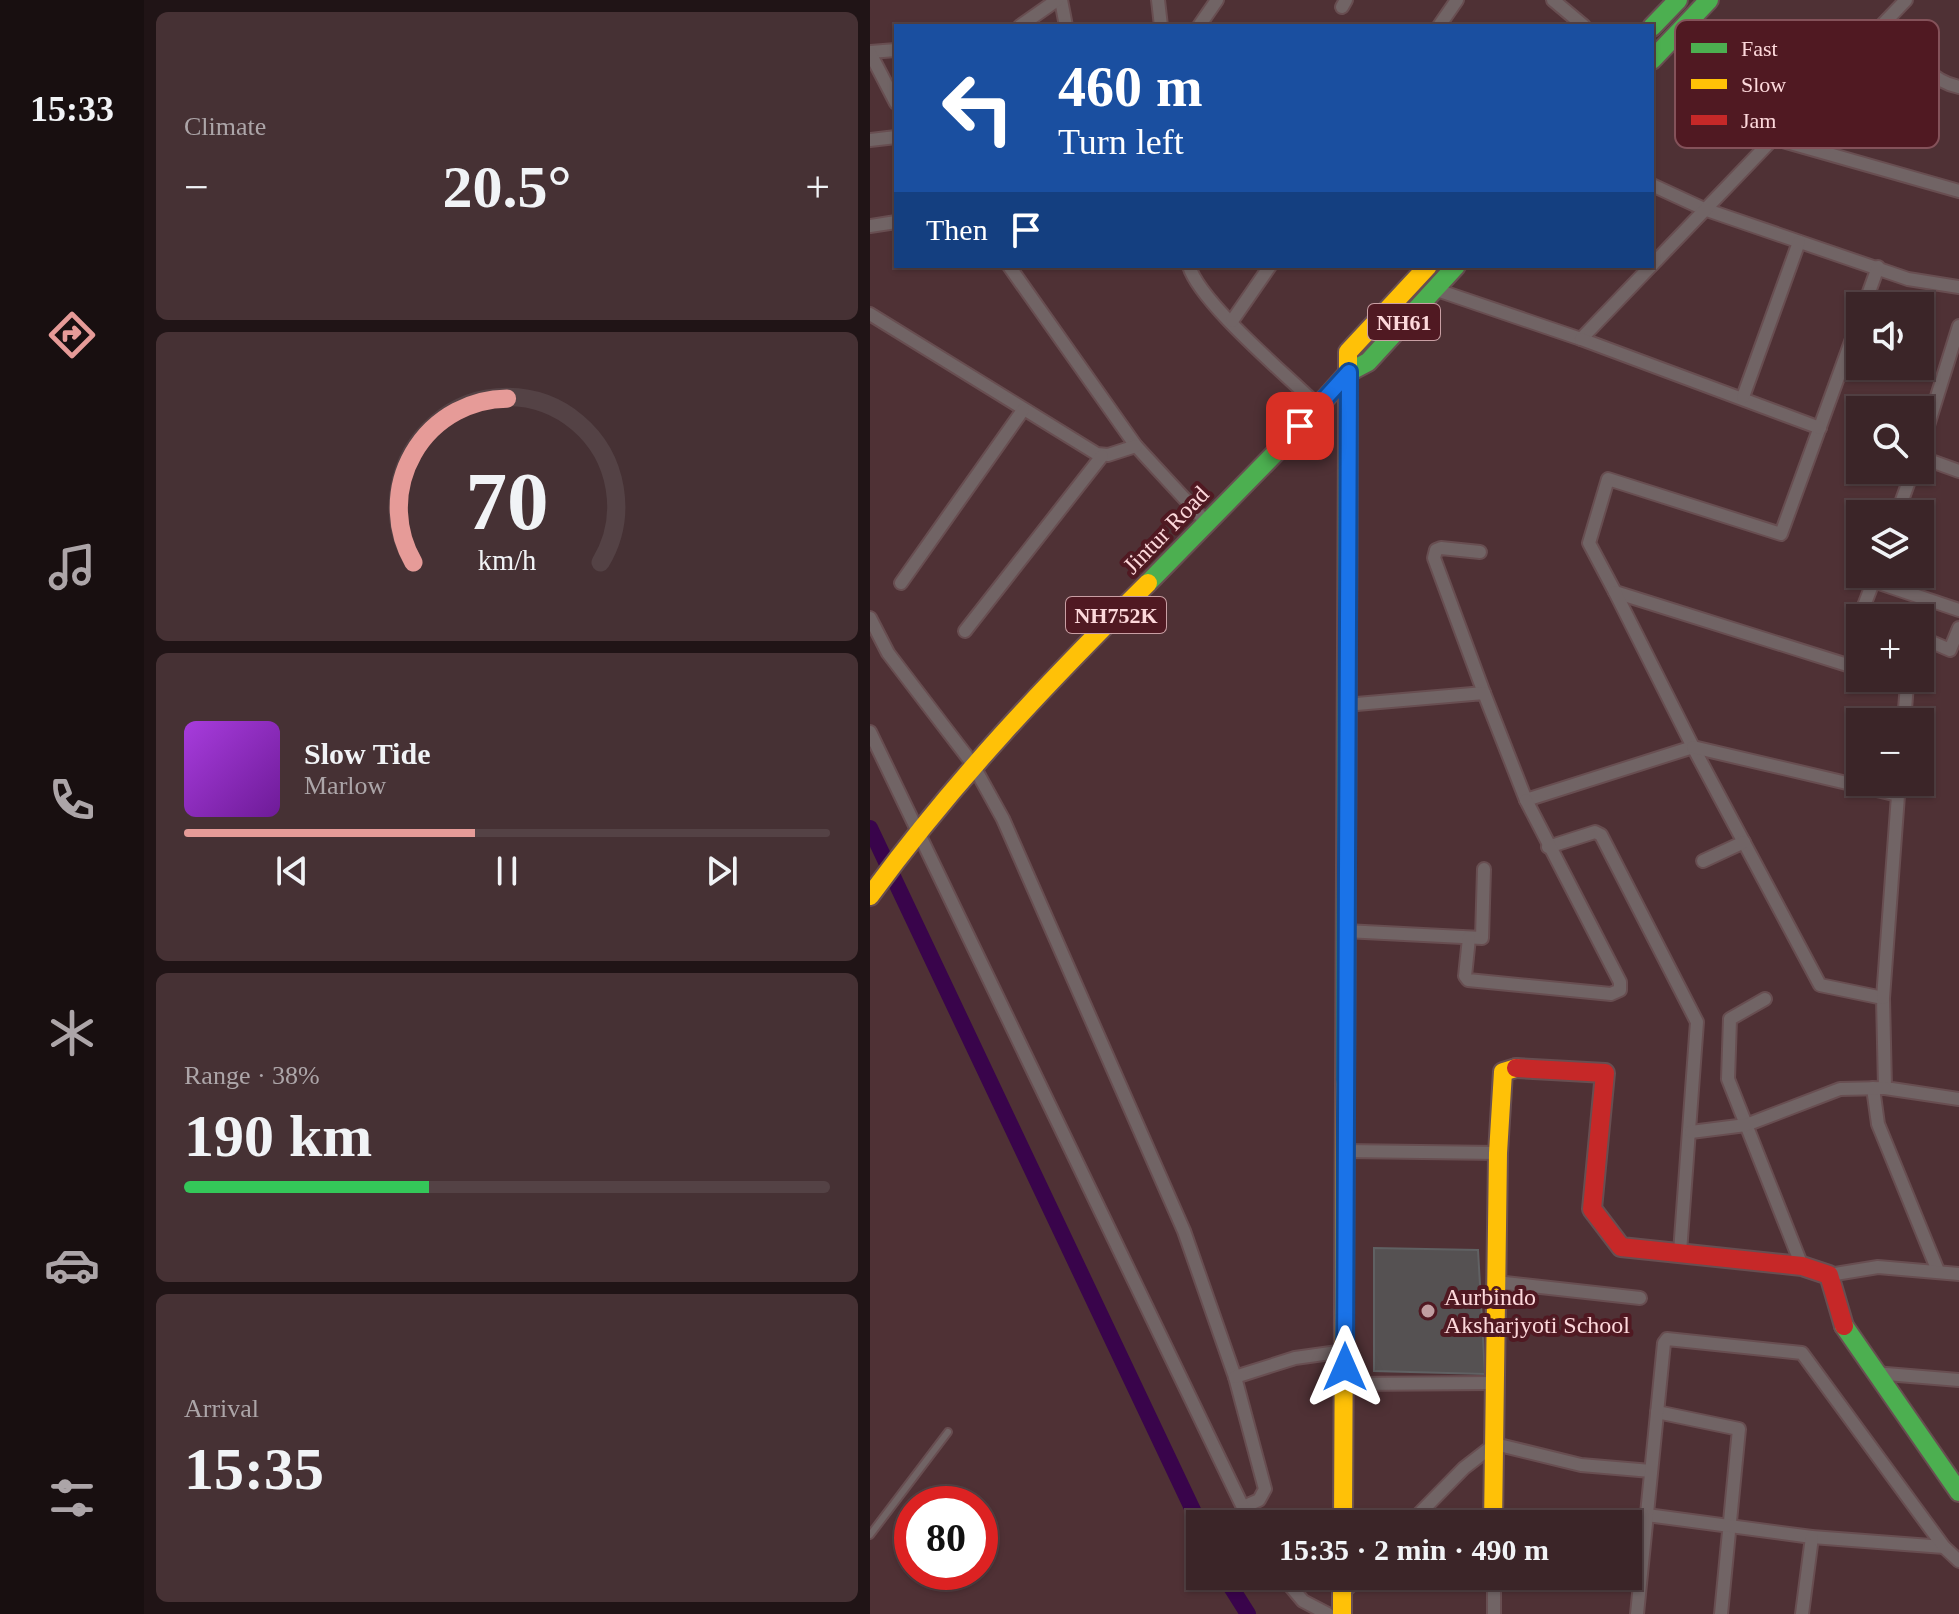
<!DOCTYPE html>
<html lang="en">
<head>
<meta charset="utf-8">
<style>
  body { margin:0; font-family:Georgia,serif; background:#463134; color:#f1f3f6; height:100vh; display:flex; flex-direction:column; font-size:30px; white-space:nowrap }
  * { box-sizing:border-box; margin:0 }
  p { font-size:26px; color:#aca5a8 }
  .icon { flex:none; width:44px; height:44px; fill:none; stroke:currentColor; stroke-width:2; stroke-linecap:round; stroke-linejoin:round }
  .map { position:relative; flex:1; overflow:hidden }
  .details { display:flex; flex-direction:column; gap:12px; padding:12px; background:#201416; width:726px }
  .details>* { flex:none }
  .banner { position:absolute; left:24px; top:24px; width:760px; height:244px; border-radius:0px; box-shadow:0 2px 6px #0004,0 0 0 2px #544245; background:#1a4fa0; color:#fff; overflow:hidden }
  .fabs { position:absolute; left:976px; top:292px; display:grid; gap:16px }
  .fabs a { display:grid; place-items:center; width:88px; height:88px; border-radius:0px; background:#3b2528; box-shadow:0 2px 6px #0004,0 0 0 2px #544245; font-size:40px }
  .speed { position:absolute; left:24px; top:1486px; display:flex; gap:16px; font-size:40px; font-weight:700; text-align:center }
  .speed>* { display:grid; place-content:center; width:104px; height:104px; border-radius:50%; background:#3b2528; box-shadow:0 2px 6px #0004,0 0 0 2px #544245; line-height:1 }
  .speed .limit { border:12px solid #d22; background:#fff; color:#111 }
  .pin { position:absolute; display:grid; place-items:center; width:68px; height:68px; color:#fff; margin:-34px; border-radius:16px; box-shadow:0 4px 12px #0006 }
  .me { position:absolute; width:88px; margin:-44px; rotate:0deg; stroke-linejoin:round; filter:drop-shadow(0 0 6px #0008) }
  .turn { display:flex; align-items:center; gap:28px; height:168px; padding:0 32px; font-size:36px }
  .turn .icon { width:104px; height:104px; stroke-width:2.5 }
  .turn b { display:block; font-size:56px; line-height:68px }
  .then { display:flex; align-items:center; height:76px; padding:0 32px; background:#0003; gap:16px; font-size:30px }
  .big { font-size:60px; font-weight:700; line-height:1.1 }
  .details .widget { flex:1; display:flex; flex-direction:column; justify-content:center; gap:12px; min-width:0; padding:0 28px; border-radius:12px; background:#463134 }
  .details .dial { align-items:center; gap:0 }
  .dial svg { height:208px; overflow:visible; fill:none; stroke:#544245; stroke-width:7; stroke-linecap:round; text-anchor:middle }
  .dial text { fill:#f1f3f6; stroke:none }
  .song { display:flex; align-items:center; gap:24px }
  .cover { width:96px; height:96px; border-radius:12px; background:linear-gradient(135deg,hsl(280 70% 55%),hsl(280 70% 35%)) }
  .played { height:8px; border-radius:4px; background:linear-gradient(90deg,#e69b98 45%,#544245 45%) }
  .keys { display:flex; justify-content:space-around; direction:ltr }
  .heat { display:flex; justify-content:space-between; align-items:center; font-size:44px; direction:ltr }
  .charge { height:12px; border-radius:6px; background:linear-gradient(90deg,#34c759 38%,#544245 0) }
  .trip { position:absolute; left:316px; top:1510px; width:456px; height:80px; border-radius:0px; background:#3b2528; box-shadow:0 2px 6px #0004,0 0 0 2px #544245; font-weight:700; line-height:80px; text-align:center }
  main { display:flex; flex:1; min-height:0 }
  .tab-bar { display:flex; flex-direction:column; width:144px; justify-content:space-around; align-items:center; background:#180f10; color:#aca5a8 }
  .tab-bar .icon { width:56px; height:56px }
  .tab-bar .active { color:#e69b98 }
  .tab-bar b { font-size:36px; color:#f1f3f6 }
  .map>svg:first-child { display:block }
</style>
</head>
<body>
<main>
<nav class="tab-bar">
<b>15:33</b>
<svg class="icon active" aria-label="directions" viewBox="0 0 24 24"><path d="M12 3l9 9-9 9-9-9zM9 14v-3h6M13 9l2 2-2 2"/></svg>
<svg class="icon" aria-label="music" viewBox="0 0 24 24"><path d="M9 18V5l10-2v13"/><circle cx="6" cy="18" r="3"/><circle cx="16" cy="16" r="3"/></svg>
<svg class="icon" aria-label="phone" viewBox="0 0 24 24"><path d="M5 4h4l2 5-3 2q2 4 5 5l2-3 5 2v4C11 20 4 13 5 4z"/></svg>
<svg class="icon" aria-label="climate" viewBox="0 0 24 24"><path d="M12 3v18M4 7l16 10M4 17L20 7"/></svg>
<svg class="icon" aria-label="car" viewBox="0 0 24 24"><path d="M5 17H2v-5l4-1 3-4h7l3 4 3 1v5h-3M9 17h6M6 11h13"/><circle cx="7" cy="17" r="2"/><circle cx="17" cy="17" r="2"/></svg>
<svg class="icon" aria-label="filters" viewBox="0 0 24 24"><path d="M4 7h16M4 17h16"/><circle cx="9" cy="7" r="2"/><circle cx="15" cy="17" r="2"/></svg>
</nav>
<section class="details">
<div class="widget"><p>Climate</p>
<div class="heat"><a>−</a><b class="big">20.5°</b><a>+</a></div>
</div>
<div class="widget dial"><svg viewBox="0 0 100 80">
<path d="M14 69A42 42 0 1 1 86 69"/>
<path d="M14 69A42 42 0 0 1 50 6" stroke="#e69b98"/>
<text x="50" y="56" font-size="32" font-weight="700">70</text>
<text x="50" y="72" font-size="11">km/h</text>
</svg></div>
<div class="widget">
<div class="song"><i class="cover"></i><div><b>Slow Tide</b><p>Marlow</p></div></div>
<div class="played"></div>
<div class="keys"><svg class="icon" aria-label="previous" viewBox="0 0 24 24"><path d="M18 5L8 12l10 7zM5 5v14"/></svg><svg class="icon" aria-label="pause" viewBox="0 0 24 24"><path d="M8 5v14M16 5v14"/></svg><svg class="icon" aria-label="next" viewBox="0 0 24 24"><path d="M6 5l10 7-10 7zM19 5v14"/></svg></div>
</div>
<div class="widget"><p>Range · 38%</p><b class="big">190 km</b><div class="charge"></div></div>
<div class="widget"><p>Arrival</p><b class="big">15:35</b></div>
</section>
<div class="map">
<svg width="1089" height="1614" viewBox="0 0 1089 1614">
  <rect width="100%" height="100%" fill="#4f3135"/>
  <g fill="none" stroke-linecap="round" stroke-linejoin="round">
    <g stroke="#39044b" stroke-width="16">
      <polyline points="0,828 330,1525"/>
      <polyline points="354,1576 378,1614"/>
    </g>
  </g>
  <polygon fill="#555152" stroke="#606163" stroke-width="2" points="504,1248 608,1250 615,1374 504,1371"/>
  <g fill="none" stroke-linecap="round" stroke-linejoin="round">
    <g stroke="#684e51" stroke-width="10">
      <polyline id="lane" points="0,1535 78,1432"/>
    </g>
    <g stroke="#684e51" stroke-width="16">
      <g id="street">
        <polyline points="191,0 196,26"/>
        <polyline points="288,0 291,26"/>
        <polyline points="683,0 714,26"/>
        <polyline points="472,7 476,0"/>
        <path d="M1017,20C1037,46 1054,80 1089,87"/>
        <polyline points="150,26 187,0"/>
        <polyline points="329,26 347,0"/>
        <polyline points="569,26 587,0"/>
        <polyline points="0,52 26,50"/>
        <polyline points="0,53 26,103"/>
        <polyline points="906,139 1089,191"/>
        <polyline points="0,140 26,137"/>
        <polyline points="782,185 834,209 1038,279 1089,287"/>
        <polyline points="0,226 26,222"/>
        <polyline points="782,265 1036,0"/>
        <polyline points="139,266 266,446 337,523"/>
        <path d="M319,266C330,303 418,376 449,407"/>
        <polyline points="564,289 711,339 781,266"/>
        <polyline points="994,306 1008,267"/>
        <polyline points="0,314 227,454 238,455 266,446"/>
        <polyline points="990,317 911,534 738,479 719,543 745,592 990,669"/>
        <polyline points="362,321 400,266"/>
        <polyline points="711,339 950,428"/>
        <polyline points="873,397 929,242"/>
        <polyline points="1050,451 1089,326"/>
        <polyline points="1050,457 1089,471"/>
        <polyline points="1027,514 1043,470"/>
        <polyline points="610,552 571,548 566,550 564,558 614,693"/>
        <polyline points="1003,581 1089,610"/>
        <polyline points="31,583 153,410"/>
        <polyline points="992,611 1005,577"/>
        <polyline points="0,618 18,653 102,763 133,819 314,1231 365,1377 395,1489 389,1500 373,1507"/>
        <polyline points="95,631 232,456"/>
        <polyline points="1050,637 1080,650 1089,628"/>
        <polyline points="1020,678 1037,684 1038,678"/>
        <polyline points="475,705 614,693 656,800 823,747 745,592"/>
        <polyline points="1034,722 1037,684"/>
        <polyline points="0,732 381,1524"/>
        <polyline points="823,747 950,985 1013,998 1015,1088 1089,1099"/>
        <polyline points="823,747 1028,795"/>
        <polyline points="678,847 725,832 731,835 827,1022 810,1252"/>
        <polyline points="833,861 874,842"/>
        <polyline points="475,931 612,938 614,869"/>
        <polyline points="599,938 595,976 598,980 741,994 750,990 750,982 656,800"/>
        <polyline points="1013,998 1029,782"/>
        <polyline points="895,999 860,1019 858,1079 932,1266"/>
        <polyline points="1003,1088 1008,1124 1068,1271"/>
        <polyline points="821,1132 876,1125 970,1089 1015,1088"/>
        <polyline points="475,1151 628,1153"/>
        <polyline points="959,1275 1008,1267 1089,1274"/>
        <polyline points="626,1282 770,1298"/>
        <polyline points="1004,1373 1089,1380"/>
        <polyline points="365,1377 425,1358 475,1351"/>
        <polyline points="475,1384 624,1383"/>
        <polyline points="787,1412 869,1429 851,1614"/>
        <polyline points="777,1515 942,1537 1074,1547"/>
        <polyline points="539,1524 594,1468 625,1444 711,1465 781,1471"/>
        <polyline points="412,1576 433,1601 458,1614"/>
        <polyline points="624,1576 624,1614"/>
        <polyline points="472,1594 490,1576"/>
        <polyline points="767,1614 794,1343 797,1339 932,1353 1074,1547 1089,1561"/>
        <polyline points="932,1614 942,1537"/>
      </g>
    </g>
    <g stroke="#684e51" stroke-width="22">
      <g id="fast">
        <polyline points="782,27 808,0"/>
        <polyline points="782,60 839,0"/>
        <polyline points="278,583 420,438 479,372 498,362 586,266"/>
        <polyline points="475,1084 478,430"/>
        <polyline points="974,1326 1089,1492"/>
      </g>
    </g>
    <g stroke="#684e51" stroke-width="22">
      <g id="slow">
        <polyline points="478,430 478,352 558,266"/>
        <path d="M0,896C83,782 178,682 278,583"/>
        <polyline points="473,1524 475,1084"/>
        <polyline points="623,1524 628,1153 633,1072 646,1068"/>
        <polyline points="472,1576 472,1614"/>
      </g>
    </g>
    <g stroke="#684e51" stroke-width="22">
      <polyline id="jam" points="646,1068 735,1073 722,1209 751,1247 932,1266 959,1275 974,1326"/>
    </g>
    <use href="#lane" stroke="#716465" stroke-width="6"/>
    <use href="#street" stroke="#716465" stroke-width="12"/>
    <use href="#fast" stroke="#4caf50" stroke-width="18"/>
    <use href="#slow" stroke="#ffc107" stroke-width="18"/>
    <use href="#jam" stroke="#c62828" stroke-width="18"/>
  </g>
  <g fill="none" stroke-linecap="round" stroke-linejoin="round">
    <g stroke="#114b97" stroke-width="20">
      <polyline id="route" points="430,426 479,372 475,1367"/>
    </g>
    <use href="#route" stroke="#1a73e8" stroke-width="14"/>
  </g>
  <circle fill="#c09ea1" stroke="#501922" stroke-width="3" cx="558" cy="1311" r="8"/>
  <g text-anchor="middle" stroke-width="8" stroke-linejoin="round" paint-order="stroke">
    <g fill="#501922" stroke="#c99fa4" stroke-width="2">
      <rect x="498" y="304" width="72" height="36" rx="6"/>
      <rect x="196" y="597" width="100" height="36" rx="6"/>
    </g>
    <g font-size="22" font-weight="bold" fill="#fdd8db">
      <text x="534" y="330">NH61</text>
      <text x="246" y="623">NH752K</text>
    </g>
    <g font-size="24" fill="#fdd8db" stroke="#501922">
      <text transform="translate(296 530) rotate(-46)" y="8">Jintur Road</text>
    </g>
    <g font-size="24" fill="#fdd8db" stroke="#501922" text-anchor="start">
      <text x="574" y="1305">Aurbindo<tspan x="574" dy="28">Aksharjyoti School</tspan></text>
    </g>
  </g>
  <rect x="805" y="20" width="264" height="128" rx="12" fill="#501922" stroke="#84525a" stroke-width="2"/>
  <rect x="821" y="43" width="36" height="10" fill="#4caf50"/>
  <rect x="821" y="79" width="36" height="10" fill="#ffc107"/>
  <rect x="821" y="115" width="36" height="10" fill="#c62828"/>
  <g font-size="22" fill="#fdd8db">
    <text x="871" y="56">Fast</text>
    <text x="871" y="92">Slow</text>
    <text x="871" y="128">Jam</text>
  </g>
</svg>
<div class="fabs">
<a><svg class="icon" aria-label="sound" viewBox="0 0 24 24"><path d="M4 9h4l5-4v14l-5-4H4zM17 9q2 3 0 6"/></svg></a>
<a><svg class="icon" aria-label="search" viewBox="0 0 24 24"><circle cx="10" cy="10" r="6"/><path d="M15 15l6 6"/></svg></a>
<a><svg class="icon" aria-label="layers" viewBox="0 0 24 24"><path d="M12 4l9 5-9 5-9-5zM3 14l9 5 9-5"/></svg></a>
<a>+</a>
<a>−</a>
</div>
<div class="speed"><div class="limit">80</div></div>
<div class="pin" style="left:430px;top:426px;background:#d93025"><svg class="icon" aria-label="arrive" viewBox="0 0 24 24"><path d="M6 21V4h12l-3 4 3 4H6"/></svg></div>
<svg class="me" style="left:475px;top:1367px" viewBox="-20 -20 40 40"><path d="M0-17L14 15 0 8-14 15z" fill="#1a73e8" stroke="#fff" stroke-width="4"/></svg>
<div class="trip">15:35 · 2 min · 490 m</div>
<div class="banner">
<div class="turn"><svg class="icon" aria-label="left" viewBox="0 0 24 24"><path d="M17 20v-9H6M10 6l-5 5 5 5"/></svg><div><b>460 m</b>Turn left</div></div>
<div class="then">Then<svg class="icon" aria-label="arrive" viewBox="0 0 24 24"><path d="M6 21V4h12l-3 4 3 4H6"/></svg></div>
</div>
</div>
</main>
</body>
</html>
